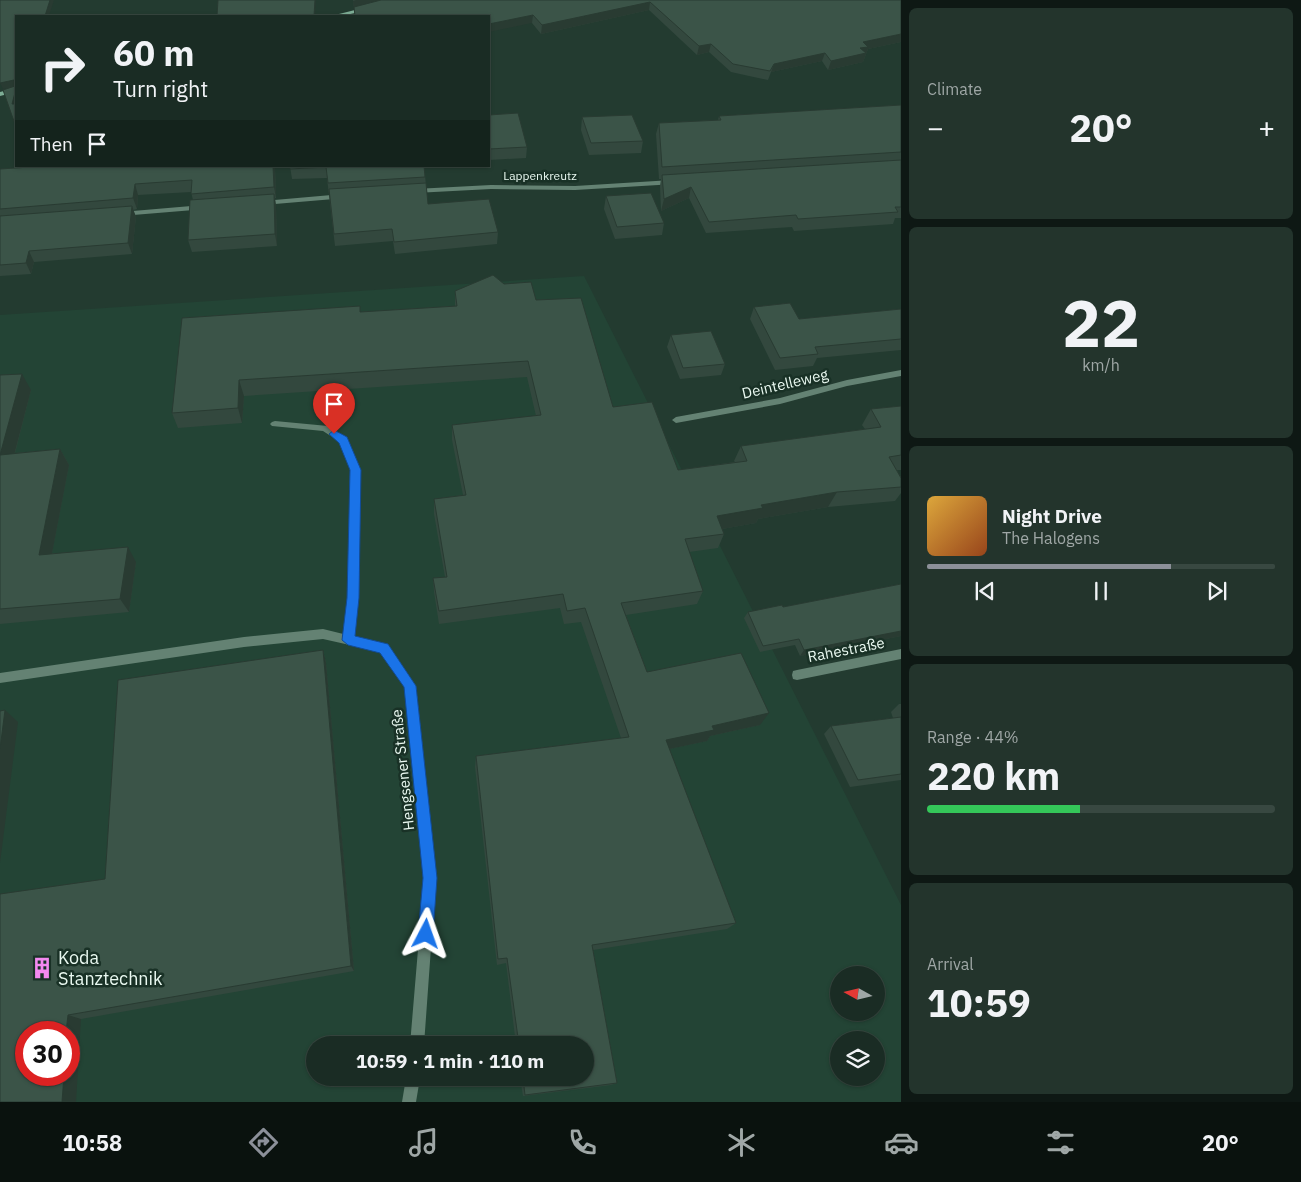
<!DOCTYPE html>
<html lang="en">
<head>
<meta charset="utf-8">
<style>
  body { margin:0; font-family:"IBM Plex Sans",sans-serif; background:#23342c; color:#f1f3f6; height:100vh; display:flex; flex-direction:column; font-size:19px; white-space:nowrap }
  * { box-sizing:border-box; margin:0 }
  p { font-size:16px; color:#9fa7a6 }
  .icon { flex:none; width:28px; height:28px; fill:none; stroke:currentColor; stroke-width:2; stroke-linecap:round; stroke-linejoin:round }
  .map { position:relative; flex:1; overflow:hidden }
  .panel { display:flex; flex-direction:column; gap:8px; padding:8px; background:#0e1814; width:400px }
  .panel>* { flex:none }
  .guide { position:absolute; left:15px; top:15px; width:475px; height:152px; border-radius:0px; box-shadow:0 1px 4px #0004,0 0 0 1px #384841; background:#1a2c24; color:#f1f3f6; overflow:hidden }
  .needle { width:32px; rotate:278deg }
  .fabs { position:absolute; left:830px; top:966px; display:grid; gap:10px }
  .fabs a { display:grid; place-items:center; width:55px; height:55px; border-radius:50%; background:#1a2c24; box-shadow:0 1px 4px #0004,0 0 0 1px #384841; font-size:25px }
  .speed { position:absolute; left:15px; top:1021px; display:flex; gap:10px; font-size:25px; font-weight:700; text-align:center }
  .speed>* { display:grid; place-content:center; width:65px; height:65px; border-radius:50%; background:#1a2c24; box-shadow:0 1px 4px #0004,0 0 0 1px #384841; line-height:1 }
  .speed .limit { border:8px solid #d22; background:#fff; color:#111 }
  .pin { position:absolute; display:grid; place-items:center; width:42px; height:42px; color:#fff; margin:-51px -21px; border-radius:50% 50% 50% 0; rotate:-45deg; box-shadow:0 0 5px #0007 }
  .pin .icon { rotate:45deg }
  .me { position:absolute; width:55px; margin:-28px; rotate:4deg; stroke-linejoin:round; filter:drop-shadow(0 0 4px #0008) }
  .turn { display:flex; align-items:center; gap:18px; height:105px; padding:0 15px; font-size:22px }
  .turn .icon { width:65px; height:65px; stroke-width:2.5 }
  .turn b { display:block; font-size:35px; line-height:42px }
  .then { display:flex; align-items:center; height:48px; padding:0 15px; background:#0003; gap:10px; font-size:19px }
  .big { font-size:38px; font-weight:700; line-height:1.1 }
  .panel .tile { flex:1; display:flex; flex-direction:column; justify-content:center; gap:8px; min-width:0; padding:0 18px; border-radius:8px; background:#23342c }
  .panel .dial { align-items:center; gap:0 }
  .dial b { font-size:65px; line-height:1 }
  .song { display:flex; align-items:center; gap:15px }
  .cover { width:60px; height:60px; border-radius:8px; background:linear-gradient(135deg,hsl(40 70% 55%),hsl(20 70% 35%)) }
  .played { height:5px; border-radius:2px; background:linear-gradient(90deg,#8c9099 70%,#384841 70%) }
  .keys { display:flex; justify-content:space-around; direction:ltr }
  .heat { display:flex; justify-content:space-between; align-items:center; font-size:28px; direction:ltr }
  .charge { height:8px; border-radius:4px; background:linear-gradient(90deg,#34c759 44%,#384841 0) }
  .trip { position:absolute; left:306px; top:1036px; width:288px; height:50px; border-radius:25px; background:#1a2c24; box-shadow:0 1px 4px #0004,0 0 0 1px #384841; font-weight:700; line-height:50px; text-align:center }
  .tab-bar { display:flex; height:80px; justify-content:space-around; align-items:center; background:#0a120e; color:#9fa7a6 }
  .tab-bar .icon { width:35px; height:35px }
  .tab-bar .current { color:#8c9099 }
  .tab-bar b { font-size:22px; color:#f1f3f6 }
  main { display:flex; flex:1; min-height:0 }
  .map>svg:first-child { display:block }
</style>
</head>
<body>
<main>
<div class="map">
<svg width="901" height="1102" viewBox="0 0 901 1102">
  <rect width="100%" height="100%" fill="#233b30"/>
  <path fill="#234435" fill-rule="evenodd" d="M584,276L901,905V1102H0V315ZM839,975H876V1012H839ZM26,1032H69V1075H26ZM839,1040H876V1078H839ZM315,1045H585V1078H315Z"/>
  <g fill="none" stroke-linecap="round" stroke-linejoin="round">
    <polygon fill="#648273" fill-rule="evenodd" points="275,421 328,426 347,438 360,470 358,598 353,640 352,643 348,645 344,643 343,640 348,598 350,470 340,442 323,431 272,426 270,424 272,422"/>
    <g fill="#648273" fill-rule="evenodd">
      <polygon points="672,180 675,180 675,184 575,190 491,189 415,193 411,191 415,189 491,185 575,186"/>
      <polygon points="343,194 346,194 346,198 263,205 259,203 263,201"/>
      <polygon points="203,205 207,207 206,209 121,216 117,214 121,212"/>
      <polygon points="901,370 901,376 847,386 780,404 676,423 672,420 676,417 780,398 847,380"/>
      <polygon points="323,629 388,645 416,686 436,878 424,1045 410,1045 424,878 405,687 381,652 323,639 244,647 0,683 0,673 244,637"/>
      <polygon points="901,649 901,659 797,680 793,679 792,675 793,671 797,670"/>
      <polygon points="406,1078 420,1078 416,1102 402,1102"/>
    </g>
    <g fill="#7dad95" fill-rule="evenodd">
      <polygon points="367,7 369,8 369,10 341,16 331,16"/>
      <polygon points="16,88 16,92 0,96 0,92"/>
    </g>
  </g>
  <g fill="#33483e">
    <polygon points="353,0 901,0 901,42 868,49 863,62 828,70 822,61 771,72 768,80 731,72 709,52 697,55 649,10 541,34 532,23 355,16"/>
    <polygon points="901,105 901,218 895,218 893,224 794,231 792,227 706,233 689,198 661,211 660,186 661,179 659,179 656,134 659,123 718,120 719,116"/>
    <polygon points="489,115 527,147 526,158 489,160"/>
    <polygon points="582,117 643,141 641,153 589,155 581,130"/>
    <polygon points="275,166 276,198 275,198 276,206 277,246 192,252 188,240 193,200 191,192 138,195 137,209 133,210 136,217 132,254 34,262 31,274 0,276 0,169"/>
    <polygon points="290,166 424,166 428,204 498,232 497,244 395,254 393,241 335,246 327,178 292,179"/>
    <polygon points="606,196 664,223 662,235 615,239 604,209"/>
    <polygon points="504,284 536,300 613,407 678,470 735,462 734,461 741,446 865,429 862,425 871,409 901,406 901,470 897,470 901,478 901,493 895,501 828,507 758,519 756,523 722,529 724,534 718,548 689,552 703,591 697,604 626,615 647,672 760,725 710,736 707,741 669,749 736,923 727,929 593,950 617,1083 611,1085 523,1096 520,1078 585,1078 585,1045 516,1045 506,963 497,965 475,767 476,756 621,738 581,622 564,624 560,608 439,624 434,592 433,578 445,577 434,514 434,499 463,495 452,440 452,425 536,416 527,377 244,396 242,423 178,428 172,413 361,312 455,306 455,291"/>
    <polygon points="754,307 799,319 901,309 901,350 817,358 813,366 775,370 750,319"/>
    <polygon points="671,335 725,364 721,375 680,379 667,347"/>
    <polygon points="0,375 31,390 15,453 60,449 69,465 52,553 136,562 129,612 0,624"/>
    <polygon points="901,584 901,636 800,656 795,645 760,652 744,618 748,612 783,607"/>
    <polygon points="323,650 326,663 354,971 81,1019 0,1102 105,879"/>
    <polygon points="899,704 901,704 901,780 850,787 824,734 831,726 893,718 891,712"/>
  </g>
  <g fill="#293b32">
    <polygon points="50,0 54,0 49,16 45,16"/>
    <polygon points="315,0 316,0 315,16 314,16"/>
    <polygon points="356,0 393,0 354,9 353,1"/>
    <polygon points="650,2 649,10 541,34 542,25"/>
    <polygon points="533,15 532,23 489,32 489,24"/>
    <polygon points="901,34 901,42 868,49 863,62 828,70 831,61 863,42"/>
    <polygon points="711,44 709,52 697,55 699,46"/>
    <polygon points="825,53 822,61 771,72 768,80 774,64"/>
    <polygon points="14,80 16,87 3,89 0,83"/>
    <polygon points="16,89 16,106 12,104"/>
    <polygon points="273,166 275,166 276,198 274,187"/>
    <polygon points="135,184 138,195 137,209 133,198"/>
    <polygon points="691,187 689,198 661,211 664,199"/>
    <polygon points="274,194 276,206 277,246 275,234"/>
    <polygon points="132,206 136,217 132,254 128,243"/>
    <polygon points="29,251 34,262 31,274 26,263"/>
    <polygon points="22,374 31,390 10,471 0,455"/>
    <polygon points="239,380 244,396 242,423 238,408"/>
    <polygon points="60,449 69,465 49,569 39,555"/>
    <polygon points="837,492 828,507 758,519 756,523 711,531 717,516 761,505"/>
    <polygon points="128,547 136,562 129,612 120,599"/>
    <polygon points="901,631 901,636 800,656 804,650"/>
    <polygon points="323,650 326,663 354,971 351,966"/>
    <polygon points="5,710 18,722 0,863 0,749"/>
    <polygon points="769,713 760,725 710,736 707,741 660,751 666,740 712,726"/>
    <polygon points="68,1015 81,1019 76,1102 62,1102 64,1075 69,1075 69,1032 66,1032"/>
  </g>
  <g fill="#3b5448" stroke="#293b32">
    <polygon points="0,0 50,0 45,16 16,16 16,89 12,104 16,104 16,127 3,90 15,86 14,80 0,83"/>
    <polygon points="218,0 315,0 314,16 217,16"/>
    <polygon points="381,0 901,0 901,34 863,42 868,47 860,48 866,53 831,61 825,53 774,64 770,71 733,64 711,44 699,46 650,2 542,25 533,15 489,24 489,16 355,16 354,7"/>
    <polygon points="901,105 901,152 662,167 659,123 721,120 719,116"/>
    <polygon points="518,113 527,147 489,149 489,115"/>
    <polygon points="632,115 643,141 591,143 582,117"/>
    <polygon points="901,160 901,207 895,207 898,212 798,219 796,215 709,222 691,187 664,199 662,175"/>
    <polygon points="30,166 273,166 274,187 191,194 192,180 135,184 133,198 0,209 0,169 30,167"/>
    <polygon points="290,166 424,166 425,177 328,183 326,167 290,169"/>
    <polygon points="426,183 428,204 489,199 498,232 394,242 392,229 334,234 329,189"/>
    <polygon points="651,193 664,223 617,227 606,196"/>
    <polygon points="274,194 275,234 188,240 190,200"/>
    <polygon points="132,206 128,243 29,251 26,263 0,265 0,216"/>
    <polygon points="493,275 504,284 531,282 536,300 581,298 613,407 652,402 678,470 747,461 741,446 881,427 871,409 901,406 901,455 889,457 901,478 901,487 837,492 761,505 763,508 717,516 724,534 685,539 703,591 621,603 647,672 741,653 769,713 712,726 714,730 666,740 736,923 592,945 617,1083 525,1095 523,1078 585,1078 585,1045 519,1045 507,958 498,959 476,756 629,737 585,608 567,611 563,594 439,611 433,578 447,577 434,499 466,495 452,425 541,415 528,361 239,380 238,408 172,413 182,318 360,306 360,312 457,306 455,291"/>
    <polygon points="790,303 799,319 901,309 901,339 815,347 818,354 780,358 754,307"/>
    <polygon points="711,331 725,364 683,368 671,335"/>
    <polygon points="22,374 0,455 60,449 39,555 128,547 120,599 0,609 0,375"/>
    <polygon points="901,584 901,631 804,650 799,639 763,646 748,612 782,605 783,607"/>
    <polygon points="323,650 351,966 68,1015 66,1032 26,1032 26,1075 64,1075 62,1102 0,1102 0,894 105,879 118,680"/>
    <polygon points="5,710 0,749 0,711"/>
    <polygon points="901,717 901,774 858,780 831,726"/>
  </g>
  <polygon fill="#1a73e8" stroke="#114b97" points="334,430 347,437 361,470 359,598 355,636 388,644 416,686 437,878 433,934 431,939 426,941 420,939 418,934 423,878 404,687 380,653 348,645 342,640 347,598 350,470 339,443 329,434"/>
  <defs>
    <g id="building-bare" transform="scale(1.725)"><path d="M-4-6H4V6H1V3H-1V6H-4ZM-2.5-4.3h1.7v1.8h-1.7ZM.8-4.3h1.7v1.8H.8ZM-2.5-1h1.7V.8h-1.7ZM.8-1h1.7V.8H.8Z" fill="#f489f0" stroke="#193126" stroke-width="2.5" paint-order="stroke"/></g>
  </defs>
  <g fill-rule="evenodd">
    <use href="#building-bare" x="42" y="968"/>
  </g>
  <g text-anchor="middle" stroke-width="5" stroke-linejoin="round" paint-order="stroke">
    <g font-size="12" fill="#e9f8f0" stroke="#193126">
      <text x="540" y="180">Lappenkreutz</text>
    </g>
    <g font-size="15" fill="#e9f8f0" stroke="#193126">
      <text transform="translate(785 384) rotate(-13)" y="5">Deintelleweg</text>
      <text transform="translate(846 650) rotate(-11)" y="5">Rahestraße</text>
      <text transform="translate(403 770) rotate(-96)" y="5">Hengsener Straße</text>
    </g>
    <g font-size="18" fill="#e9f8f0" stroke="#193126" text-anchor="start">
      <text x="58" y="964">Koda<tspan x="58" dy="21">Stanztechnik</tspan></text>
    </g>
  </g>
</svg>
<div class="fabs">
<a><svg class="needle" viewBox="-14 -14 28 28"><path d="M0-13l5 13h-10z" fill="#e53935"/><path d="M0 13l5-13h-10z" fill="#9fa7a6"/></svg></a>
<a><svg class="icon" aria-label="layers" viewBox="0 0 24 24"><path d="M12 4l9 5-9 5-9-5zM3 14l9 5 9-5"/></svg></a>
</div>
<div class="speed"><div class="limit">30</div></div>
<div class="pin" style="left:334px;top:434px;background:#d93025"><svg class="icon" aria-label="arrive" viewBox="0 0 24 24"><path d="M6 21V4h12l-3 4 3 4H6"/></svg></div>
<svg class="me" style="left:426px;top:934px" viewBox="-20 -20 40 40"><path d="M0-17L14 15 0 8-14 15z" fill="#1a73e8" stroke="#fff" stroke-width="4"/></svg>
<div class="trip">10:59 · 1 min · 110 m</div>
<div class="guide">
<div class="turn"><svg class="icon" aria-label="right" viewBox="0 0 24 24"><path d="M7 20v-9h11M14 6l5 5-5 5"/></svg><div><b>60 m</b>Turn right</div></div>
<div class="then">Then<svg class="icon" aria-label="arrive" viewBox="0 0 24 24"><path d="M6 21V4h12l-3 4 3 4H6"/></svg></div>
</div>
</div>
<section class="panel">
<div class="tile"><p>Climate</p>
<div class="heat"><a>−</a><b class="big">20°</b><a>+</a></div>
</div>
<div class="tile dial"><b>22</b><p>km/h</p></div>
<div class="tile">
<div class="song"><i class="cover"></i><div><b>Night Drive</b><p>The Halogens</p></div></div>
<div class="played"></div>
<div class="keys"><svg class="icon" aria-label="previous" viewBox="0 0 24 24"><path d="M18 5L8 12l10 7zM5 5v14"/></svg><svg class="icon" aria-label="pause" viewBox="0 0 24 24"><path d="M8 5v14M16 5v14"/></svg><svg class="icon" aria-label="next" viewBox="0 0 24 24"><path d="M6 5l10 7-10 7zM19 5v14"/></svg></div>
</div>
<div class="tile"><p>Range · 44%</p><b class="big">220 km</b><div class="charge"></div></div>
<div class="tile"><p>Arrival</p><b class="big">10:59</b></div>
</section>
</main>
<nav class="tab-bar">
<b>10:58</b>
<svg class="icon current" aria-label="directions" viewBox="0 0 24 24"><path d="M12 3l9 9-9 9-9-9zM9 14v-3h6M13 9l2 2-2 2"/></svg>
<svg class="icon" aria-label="music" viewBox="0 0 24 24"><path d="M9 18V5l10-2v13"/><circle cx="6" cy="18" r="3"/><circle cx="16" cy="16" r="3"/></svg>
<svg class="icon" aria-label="phone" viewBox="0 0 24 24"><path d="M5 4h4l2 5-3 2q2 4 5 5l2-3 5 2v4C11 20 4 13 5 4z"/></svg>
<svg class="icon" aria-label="climate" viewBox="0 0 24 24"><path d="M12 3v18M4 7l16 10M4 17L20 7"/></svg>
<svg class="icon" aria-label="car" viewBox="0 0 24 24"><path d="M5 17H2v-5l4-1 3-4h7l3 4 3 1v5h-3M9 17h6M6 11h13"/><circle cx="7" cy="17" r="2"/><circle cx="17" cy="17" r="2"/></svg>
<svg class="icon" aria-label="filters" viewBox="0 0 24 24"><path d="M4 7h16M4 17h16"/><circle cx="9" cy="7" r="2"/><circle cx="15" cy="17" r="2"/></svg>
<b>20°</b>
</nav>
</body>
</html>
